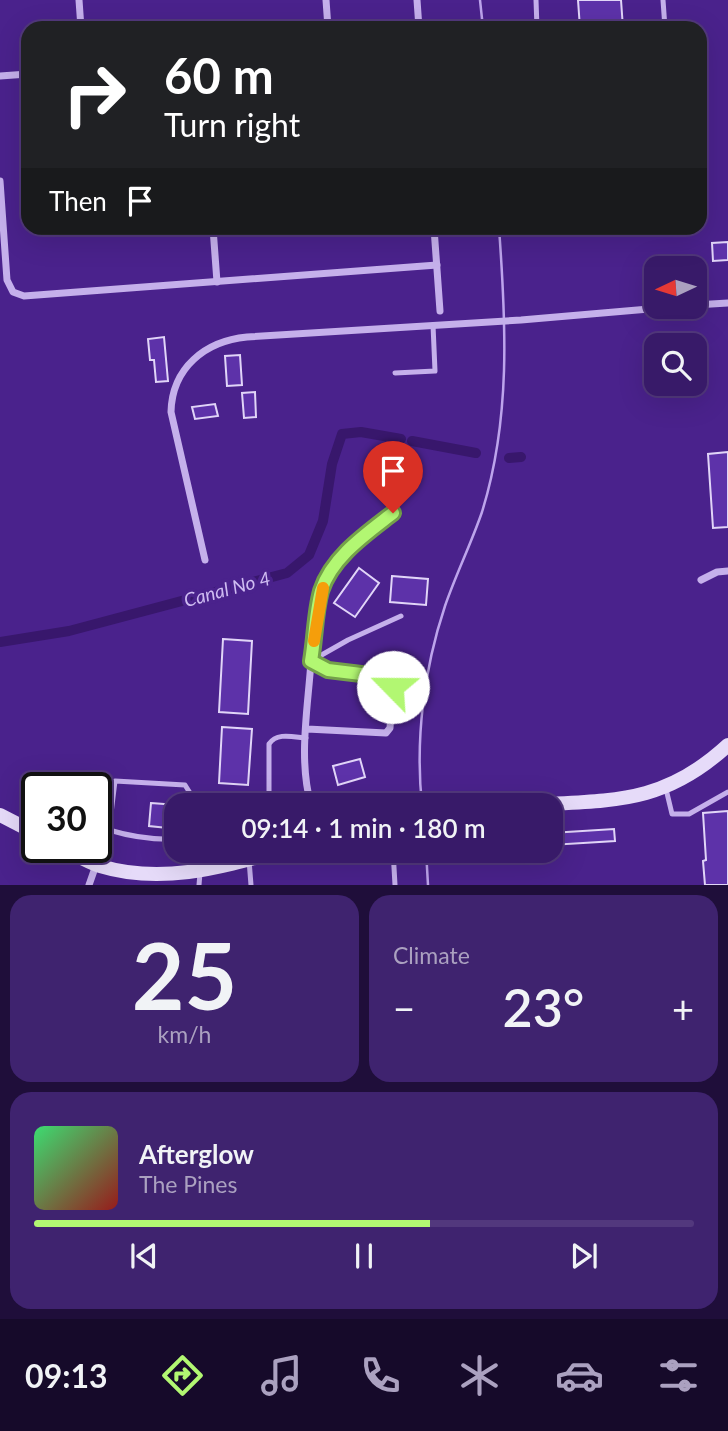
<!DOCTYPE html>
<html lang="en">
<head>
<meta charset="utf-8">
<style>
  body { margin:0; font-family:Lato,sans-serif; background:#3f236f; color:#f1f3f6; height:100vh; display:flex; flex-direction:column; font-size:26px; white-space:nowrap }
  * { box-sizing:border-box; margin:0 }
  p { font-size:23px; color:#aba1c0 }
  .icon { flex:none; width:38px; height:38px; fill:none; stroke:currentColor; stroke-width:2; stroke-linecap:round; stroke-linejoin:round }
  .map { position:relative; height:885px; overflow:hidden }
  .panel { display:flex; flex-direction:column; gap:10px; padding:10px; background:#1f0e3a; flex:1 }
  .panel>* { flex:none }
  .top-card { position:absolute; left:21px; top:21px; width:686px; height:214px; border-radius:21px; box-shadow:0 7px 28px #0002,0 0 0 2px #52387d; background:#202124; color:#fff; overflow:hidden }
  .needle { width:46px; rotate:266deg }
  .tools { position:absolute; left:644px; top:256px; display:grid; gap:14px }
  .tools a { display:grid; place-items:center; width:63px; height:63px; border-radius:14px; background:#381a69; box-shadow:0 7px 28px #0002,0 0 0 2px #52387d; font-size:35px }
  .speed { position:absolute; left:21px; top:772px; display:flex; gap:14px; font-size:35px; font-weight:700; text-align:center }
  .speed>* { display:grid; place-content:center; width:91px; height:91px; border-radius:50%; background:#381a69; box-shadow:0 7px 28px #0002,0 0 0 2px #52387d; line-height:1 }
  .speed .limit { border:4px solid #111; border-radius:10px; background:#fff; color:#111 }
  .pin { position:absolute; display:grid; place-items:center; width:60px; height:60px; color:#fff; margin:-72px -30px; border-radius:50% 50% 50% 0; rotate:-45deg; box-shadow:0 0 7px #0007 }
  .pin .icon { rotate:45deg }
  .me { position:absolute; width:77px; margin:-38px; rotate:293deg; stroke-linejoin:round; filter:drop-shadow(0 0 5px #0008) }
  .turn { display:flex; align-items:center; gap:24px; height:147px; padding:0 28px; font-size:32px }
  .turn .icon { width:91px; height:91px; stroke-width:2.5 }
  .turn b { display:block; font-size:49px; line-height:60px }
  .then { display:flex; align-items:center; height:66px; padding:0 28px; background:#0003; gap:14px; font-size:26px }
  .big { font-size:52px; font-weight:600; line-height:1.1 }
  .panel .card { flex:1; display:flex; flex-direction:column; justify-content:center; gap:10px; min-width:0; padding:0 24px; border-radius:21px; background:#3f236f }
  .panel .dial { align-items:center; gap:0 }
  .dial b { font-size:91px; line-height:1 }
  .song { display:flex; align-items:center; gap:21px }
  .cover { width:84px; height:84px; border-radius:10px; background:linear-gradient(135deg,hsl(140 70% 55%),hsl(0 70% 35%)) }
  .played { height:7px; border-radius:4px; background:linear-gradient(90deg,#b2f772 60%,#52387d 60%) }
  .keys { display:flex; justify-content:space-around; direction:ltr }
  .heat { display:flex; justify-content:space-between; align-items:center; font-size:38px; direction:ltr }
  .panel .tiles { flex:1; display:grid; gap:10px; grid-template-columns:1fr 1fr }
  .card:last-child { grid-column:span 2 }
  .trip { position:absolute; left:164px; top:793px; width:399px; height:70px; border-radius:21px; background:#381a69; box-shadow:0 7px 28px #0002,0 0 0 2px #52387d; font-weight:600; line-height:70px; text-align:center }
  .tabs { display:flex; height:112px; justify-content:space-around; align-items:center; background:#160a2a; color:#aba1c0 }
  .tabs .icon { width:49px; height:49px }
  .tabs .active { color:#b2f772 }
  .tabs b { font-size:32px; color:#f1f3f6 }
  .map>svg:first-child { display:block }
</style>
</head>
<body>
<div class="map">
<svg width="728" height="885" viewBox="0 0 728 885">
  <rect width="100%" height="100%" fill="#4a228c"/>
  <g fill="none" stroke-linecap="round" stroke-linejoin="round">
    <g stroke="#bda4ec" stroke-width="2.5">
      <polyline points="480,0 483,28"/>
      <path d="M422,805C415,739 424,669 445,606C456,574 471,544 482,512C511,419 506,323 499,228"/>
      <polyline points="426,850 428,885"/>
    </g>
    <g stroke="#38176c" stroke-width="10">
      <polyline points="412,441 476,453"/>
      <polyline points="509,458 521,457"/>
      <polyline points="0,642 69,631 287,573 309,555 323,521 332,464 342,434 361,432 401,439"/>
    </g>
  </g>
  <g fill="#5d32a9" stroke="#e1d5f8" stroke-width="2">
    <polygon points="578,0 621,0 623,28 580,28"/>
    <polygon points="728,242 728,260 713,261 712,243"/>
    <polygon points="164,337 168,381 156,382 154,360 150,360 148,339"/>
    <polygon points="240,355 242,385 227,386 225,356"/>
    <polygon points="255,392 256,417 244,418 242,393"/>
    <polygon points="215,404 218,416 195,419 192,407"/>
    <polygon points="728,452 728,527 713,528 708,454"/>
    <polygon points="359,568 379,583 355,617 334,603"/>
    <polygon points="392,576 428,579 426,605 390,602"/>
    <polygon points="223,639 252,641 248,714 219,712"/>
    <polygon points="222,727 252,729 248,785 219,783"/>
    <polygon points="360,759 365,777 338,785 333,766"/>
    <polygon points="151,803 177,805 177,829 149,826"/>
    <polygon points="728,811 728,885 705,885 703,861 706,860 703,813"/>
    <polygon points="614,829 615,841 551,845 551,833"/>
  </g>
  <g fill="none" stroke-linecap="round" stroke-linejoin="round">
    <g stroke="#c5b0eb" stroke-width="5">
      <polyline points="536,0 537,28"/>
      <polyline points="663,0 665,28"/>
      <polyline points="395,373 435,371 433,325"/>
      <path d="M311,661C315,638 315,613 321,591C332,557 366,534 393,513"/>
      <polyline points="311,661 348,640 401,616"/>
      <polyline points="666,789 672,814 689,814 728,792"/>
      <path d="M265,805L269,795V744C277,732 293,737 306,738"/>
      <path d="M109,830C132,837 153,840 177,839"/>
      <polyline points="188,850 191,872"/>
      <polyline points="222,850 224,864"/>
      <polyline points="393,850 395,885"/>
      <polyline points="249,860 251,885"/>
      <polyline points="92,863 109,830 115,781 185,785 195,801 195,805"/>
      <polyline points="199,885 200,873"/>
    </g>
    <g stroke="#c5b0eb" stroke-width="7">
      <polyline points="79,0 81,28"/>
      <polyline points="326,0 328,28"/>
      <polyline points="417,0 419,28"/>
      <polyline points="0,76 28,74"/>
      <polyline points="0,181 7,280 13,292 24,296 437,265"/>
      <polyline points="213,228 217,282"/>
      <polyline points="434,228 440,311"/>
      <polyline points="695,305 728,303"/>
      <path d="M205,560L171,412C172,368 205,341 247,337L521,320L684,306"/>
      <polyline points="701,580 717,572 728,571"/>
      <path d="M307,729L386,733L390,728L393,687L391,681L386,677L328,670L311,661C308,708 298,759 311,805"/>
      <polyline points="89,885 96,865"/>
    </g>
    <g stroke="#e6dbf9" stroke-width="14">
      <path d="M529,805C612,800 663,805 728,745"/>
      <polyline points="0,815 37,834"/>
      <path d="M61,847C74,853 86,862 100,866C162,885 222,867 284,850"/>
    </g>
  </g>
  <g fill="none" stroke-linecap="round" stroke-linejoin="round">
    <g stroke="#74a14a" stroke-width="18">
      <path id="route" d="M393,687L391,681L386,677L328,670L311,661C315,638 315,613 321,591C332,557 366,534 393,513"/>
    </g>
    <use href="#route" stroke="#b2f772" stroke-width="12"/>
    <polyline stroke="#f59e0b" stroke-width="12" points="314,641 323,588"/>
  </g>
  <g text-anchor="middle" stroke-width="7" stroke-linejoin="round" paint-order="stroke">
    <g font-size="19" font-style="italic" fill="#cfbcf2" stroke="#4a228c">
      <text transform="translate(227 589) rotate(-15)" y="7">Canal No 4</text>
    </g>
  </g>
</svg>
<div class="tools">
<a><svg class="needle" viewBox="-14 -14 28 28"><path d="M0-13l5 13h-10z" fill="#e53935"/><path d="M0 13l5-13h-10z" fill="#aba1c0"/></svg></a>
<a><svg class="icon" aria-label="search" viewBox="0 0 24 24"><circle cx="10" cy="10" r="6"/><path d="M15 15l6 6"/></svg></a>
</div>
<div class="speed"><div class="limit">30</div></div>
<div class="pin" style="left:393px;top:513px;background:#d93025"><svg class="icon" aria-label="arrive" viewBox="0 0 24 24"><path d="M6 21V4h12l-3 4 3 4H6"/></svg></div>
<svg class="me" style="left:393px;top:687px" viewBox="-20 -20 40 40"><circle r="19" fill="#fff"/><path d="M0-13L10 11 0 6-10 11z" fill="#b2f772"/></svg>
<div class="trip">09:14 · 1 min · 180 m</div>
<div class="top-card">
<div class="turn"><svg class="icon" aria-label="right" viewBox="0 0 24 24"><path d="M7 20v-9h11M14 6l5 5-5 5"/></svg><div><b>60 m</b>Turn right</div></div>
<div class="then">Then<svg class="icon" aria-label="arrive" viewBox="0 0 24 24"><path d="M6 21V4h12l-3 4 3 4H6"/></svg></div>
</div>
</div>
<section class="panel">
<div class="tiles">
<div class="card dial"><b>25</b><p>km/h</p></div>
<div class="card"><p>Climate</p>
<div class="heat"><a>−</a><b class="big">23°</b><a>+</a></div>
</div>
<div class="card">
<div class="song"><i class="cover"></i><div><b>Afterglow</b><p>The Pines</p></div></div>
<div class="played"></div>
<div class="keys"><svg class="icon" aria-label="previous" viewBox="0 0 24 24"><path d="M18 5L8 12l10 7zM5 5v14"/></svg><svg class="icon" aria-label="pause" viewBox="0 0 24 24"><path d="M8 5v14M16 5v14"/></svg><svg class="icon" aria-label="next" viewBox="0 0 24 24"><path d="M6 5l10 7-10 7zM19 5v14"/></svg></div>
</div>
</div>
</section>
<nav class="tabs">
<b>09:13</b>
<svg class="icon active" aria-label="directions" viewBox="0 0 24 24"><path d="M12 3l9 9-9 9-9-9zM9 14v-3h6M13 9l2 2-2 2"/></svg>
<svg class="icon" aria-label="music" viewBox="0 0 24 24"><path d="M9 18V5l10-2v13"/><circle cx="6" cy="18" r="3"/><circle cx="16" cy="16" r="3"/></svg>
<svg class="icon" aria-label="phone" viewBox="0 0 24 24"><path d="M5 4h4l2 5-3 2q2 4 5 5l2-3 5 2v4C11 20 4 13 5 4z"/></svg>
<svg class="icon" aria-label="climate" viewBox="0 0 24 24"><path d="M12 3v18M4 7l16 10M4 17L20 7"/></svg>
<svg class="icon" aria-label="car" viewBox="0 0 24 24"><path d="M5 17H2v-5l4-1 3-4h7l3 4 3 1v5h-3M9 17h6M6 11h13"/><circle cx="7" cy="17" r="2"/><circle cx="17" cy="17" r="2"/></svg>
<svg class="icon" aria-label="filters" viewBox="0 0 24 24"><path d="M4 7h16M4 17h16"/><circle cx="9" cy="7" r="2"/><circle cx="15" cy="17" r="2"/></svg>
</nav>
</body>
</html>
